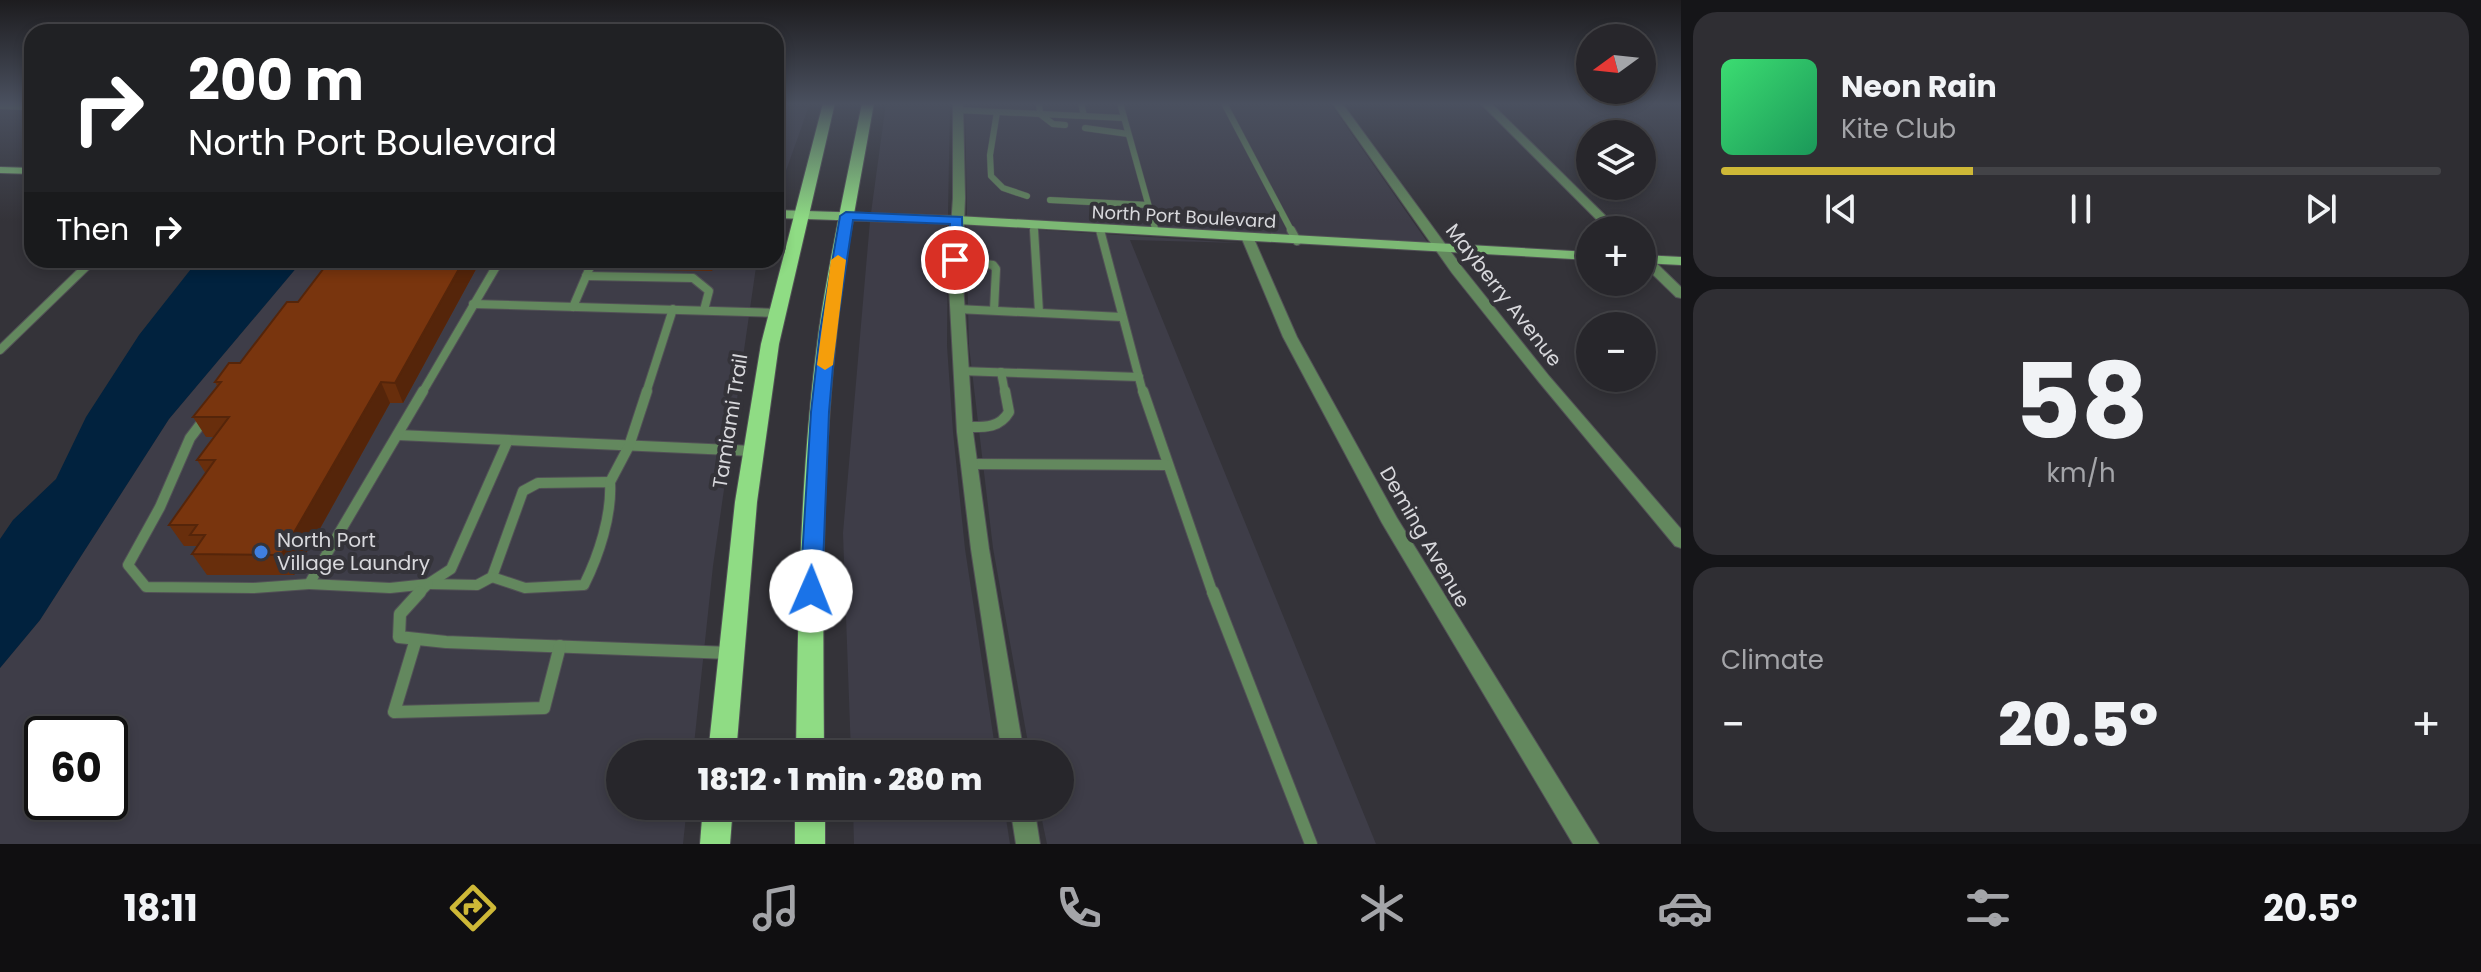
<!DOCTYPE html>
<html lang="en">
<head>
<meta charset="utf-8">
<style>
  body { margin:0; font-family:Poppins,sans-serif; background:#2f2e33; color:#f1f3f6; height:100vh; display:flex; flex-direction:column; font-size:30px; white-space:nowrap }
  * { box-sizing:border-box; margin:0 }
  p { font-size:26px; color:#a4a5a9 }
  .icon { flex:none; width:44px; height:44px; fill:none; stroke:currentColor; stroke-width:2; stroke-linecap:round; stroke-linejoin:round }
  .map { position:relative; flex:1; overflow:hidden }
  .panel { display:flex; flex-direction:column; gap:12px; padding:12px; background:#151518; width:800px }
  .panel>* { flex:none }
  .guide { position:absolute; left:24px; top:24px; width:760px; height:244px; border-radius:24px; box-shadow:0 4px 12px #0003,0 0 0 2px #434347; background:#202124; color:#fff; overflow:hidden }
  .needle { width:52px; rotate:255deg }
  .controls { position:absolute; left:1576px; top:24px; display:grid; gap:16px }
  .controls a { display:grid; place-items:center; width:80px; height:80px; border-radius:50%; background:#27262b; box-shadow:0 4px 12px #0003,0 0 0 2px #434347; font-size:40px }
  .speed { position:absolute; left:24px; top:716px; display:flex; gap:16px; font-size:40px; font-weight:700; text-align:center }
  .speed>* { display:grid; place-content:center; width:104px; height:104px; border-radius:50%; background:#27262b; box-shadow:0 4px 12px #0003,0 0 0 2px #434347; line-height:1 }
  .speed .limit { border:4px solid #111; border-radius:12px; background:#fff; color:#111 }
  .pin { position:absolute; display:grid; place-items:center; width:68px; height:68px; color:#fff; margin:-34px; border:4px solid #fff; border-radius:50%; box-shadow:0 2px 8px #0007 }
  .me { position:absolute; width:88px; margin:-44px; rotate:1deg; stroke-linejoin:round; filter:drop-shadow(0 0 6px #0008) }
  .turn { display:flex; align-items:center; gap:28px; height:168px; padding:0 32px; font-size:36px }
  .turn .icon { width:104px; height:104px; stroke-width:2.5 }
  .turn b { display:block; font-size:56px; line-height:68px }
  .then { display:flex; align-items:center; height:76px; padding:0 32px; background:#0003; gap:16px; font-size:30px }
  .big { font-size:60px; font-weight:800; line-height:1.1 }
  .panel .card { flex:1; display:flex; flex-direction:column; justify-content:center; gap:12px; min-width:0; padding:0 28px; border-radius:24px; background:#2f2e33 }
  .panel .dial { align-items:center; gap:0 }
  .dial b { font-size:104px; line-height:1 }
  .song { display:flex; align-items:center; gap:24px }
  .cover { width:96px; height:96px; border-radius:12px; background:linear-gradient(135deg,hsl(140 70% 55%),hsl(150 70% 35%)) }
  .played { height:8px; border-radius:4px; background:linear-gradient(90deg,#ceb837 35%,#434347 35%) }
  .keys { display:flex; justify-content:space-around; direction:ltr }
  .heat { display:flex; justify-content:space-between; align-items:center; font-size:44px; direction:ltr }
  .trip { position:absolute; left:606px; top:740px; width:468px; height:80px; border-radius:40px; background:#27262b; box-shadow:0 4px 12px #0003,0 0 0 2px #434347; font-weight:800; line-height:80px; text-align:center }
  .tabs { display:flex; height:128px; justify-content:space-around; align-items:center; background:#100f11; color:#a4a5a9 }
  .tabs .icon { width:56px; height:56px }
  .tabs .current { color:#ceb837 }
  .tabs b { font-size:36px; color:#f1f3f6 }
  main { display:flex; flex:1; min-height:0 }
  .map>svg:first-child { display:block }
</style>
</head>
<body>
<main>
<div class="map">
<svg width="1681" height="844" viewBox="0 0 1681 844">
  <rect width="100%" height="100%" fill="#343339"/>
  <g fill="#3e3d48" fill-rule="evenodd">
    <polygon points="776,103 810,103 776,199"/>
    <polygon points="886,103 950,103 948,215 871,213"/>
    <polygon points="965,103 1330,103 1428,243 967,216"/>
    <polygon points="870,221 948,224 947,346 953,432 965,549 996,754 851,754 843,533"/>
    <polygon points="966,225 1240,243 1130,240 1376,844 1047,844 1039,806 1060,806 1060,754 1030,754 993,548 969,346"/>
    <path d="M303,260H757L713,566L693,754H620V806H687L683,844H0V668L40,620L169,419ZM42,734H110V802H42Z"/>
    <polygon points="853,806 1004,806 1010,844 854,844"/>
  </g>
  <polygon fill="#01223e" points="198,260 303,260 169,419 40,620 0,668 0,539 13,520 56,479 86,417 139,335"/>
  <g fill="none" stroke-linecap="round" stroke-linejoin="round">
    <g stroke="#525156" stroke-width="7">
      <g id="lane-far3">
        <polyline points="1039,103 1040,114 1053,124 1065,125"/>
        <polyline points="1081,103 1084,116"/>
        <polyline points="1120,103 1156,232"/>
        <polyline points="1224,103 1292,232"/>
        <polyline points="0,106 32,107"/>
        <polyline points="958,110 1124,118"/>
        <polyline points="997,112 990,155 991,176 1003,188 1027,196"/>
        <polyline points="1085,128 1128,134"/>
        <polyline points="1050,200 1148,205"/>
        <polyline points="1034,225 1034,232"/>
      </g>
    </g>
    <g stroke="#525156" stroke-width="10">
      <g id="lane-far2">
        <polyline points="1034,230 1039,312"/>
        <polyline points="1100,230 1143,393"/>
        <polyline points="1291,230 1297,241"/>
        <polyline points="955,260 993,265 996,269 994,310"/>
        <polyline points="326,275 340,260"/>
        <polyline points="586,276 693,278 709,291 704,310"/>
        <polyline points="473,304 777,313"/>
        <polyline points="573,307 593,260"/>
        <polyline points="957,309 1122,317"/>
        <polyline points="0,350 93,260"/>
        <polyline points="960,371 1139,377"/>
        <polyline points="1001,372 1005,393"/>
        <polyline points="422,393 500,260"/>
        <polyline points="646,393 673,309"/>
      </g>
    </g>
    <g stroke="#525156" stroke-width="12">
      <g id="lane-far1">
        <polyline points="1143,391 1213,594"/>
        <polyline points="206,417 190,438 160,507 128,565 146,587 254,588 309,584"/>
        <path d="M965,427C983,427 999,429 1009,412L1005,391"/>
        <polyline points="398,435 753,451"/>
        <polyline points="969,464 1167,465"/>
        <path d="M610,482C612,515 599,555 584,585L525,588L492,577L523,491L538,483Z"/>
        <polyline points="610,482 629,446 647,391"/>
        <polyline points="428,584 451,569 508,440"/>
        <polyline points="429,584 477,585 492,577"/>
        <polyline points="418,594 428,584 390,588 309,584 423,391"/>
      </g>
    </g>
    <g stroke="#525156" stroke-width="14">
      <g id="lane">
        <polyline points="420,592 400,614 399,637 446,642 730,653"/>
        <polyline points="1213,592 1311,844"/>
        <polyline points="416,639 394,712 544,708 560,646"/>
      </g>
    </g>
    <g stroke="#525156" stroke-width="2">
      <g id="street">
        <polygon points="953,103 963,103 965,198 962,269 973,432 989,549 1024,754 1002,754 971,549 957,432 948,269 953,198"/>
        <polygon points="1332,103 1342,103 1462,267 1549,376 1681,529 1681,548 1675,546 1539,382 1452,273"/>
        <polygon points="1480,103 1491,103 1620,230 1607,230"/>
        <polygon points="1248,235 1254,239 1297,337 1397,518 1599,844 1573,844 1382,523 1283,337 1242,239"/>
        <polygon points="1642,253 1647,254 1681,287 1681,298 1676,297 1642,264"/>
        <polygon points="1010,806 1034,806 1040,844 1016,844"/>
      </g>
    </g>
    <g stroke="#525156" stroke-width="2">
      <g id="secondary">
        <polygon points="0,167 32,168 32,174 0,173"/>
        <polygon points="776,210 957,216 1590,252 1590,260 957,224 776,218"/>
        <polygon points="1642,255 1681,257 1681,265 1642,263"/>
      </g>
    </g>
    <g stroke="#525156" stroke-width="2">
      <g id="primary">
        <polygon points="823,103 835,103 779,344 757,502 736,754 708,754 735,502 761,344"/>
        <path d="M862,103H874C861,178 845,254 837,330C821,471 823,613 824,754H796C798,612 800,470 819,330C830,254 847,178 862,103Z"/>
        <polygon points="703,806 733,806 730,844 700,844"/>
        <rect x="795" y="806" width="30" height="38"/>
      </g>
    </g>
    <use href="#lane-far3" stroke="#63885e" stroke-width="6"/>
    <use href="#lane-far2" stroke="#63885e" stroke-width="8"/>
    <use href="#lane-far1" stroke="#63885e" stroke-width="10"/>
    <use href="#lane" stroke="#63885e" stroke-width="12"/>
    <use href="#street" fill="#63885e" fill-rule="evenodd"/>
    <use href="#secondary" fill="#7cb874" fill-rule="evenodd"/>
    <use href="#primary" fill="#8fdc84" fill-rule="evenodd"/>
  </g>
  <g fill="#682e0c">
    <polygon points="408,260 481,260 403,403 390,403 294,575 207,575 192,554 197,546 184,546 169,525 206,474 197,460 214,437 206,437 193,417 217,386 215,382 240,363 298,302 403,269"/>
    <polygon points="648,260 715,260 712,271 652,270 652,267 650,267"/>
  </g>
  <g fill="#55250a">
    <polygon points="464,260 481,260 403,403 395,383"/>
    <polygon points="711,260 715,260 712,271"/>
    <polygon points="381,382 390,403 294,575 281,555"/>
  </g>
  <polygon fill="#79350e" stroke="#55250a" stroke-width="2" points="408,260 464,260 395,383 381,382 281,555 192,554 205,535 190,535 197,525 169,525 215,460 197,460 229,417 193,417 221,382 215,382 229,363 240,363 287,302 298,302 324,268 403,269"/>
  <linearGradient id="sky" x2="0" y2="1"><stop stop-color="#1d1c1f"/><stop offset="0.47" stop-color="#4a505f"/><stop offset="1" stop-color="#4a505f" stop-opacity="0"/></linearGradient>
  <rect width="1681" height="221" fill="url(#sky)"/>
  <polygon fill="#1a73e8" stroke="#114b97" stroke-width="2" points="846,212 962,217 963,260 955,265 948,260 950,224 853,220 836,332 829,412 822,591 819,597 811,600 803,597 800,591 811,412 820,332 840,216"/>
  <polygon fill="#f59e0b" points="838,255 846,260 833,365 825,370 817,365 831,260"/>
  <circle fill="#3f7fe0" stroke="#343339" stroke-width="3" cx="261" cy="552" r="8"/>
  <g text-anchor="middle" stroke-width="8" stroke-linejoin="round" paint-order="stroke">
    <g font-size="18" fill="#d8d8dc" stroke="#343339">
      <text transform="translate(1184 217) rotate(3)" y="6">North Port Boulevard</text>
    </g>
    <g font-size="20" fill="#d8d8dc" stroke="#343339">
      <text transform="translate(1504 295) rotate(52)" y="7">Mayberry Avenue</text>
      <text transform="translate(730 421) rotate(-81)" y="7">Tamiami Trail</text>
      <text transform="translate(1425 537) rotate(60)" y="7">Deming Avenue</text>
    </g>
    <g font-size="20" fill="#d8d8dc" stroke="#343339" text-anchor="start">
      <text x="277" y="547">North Port<tspan x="277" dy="23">Village Laundry</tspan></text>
    </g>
  </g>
</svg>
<div class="controls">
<a><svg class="needle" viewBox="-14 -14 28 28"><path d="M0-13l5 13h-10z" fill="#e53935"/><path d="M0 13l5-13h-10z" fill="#a4a5a9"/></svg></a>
<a><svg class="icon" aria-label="layers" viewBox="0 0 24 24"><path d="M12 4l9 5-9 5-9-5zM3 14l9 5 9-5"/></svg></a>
<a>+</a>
<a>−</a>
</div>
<div class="speed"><div class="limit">60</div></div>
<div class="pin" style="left:955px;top:260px;background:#d93025"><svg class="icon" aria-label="arrive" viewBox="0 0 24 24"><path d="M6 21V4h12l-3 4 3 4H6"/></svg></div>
<svg class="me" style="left:811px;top:591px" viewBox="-20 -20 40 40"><circle r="19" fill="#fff"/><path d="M0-13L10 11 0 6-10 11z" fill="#1a73e8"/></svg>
<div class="trip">18:12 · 1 min · 280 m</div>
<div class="guide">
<div class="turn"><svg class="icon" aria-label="right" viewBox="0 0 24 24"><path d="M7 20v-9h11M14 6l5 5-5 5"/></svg><div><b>200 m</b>North Port Boulevard</div></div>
<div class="then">Then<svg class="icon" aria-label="right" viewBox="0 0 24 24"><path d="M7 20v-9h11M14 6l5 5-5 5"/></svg></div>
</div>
</div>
<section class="panel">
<div class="card">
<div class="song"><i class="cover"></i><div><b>Neon Rain</b><p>Kite Club</p></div></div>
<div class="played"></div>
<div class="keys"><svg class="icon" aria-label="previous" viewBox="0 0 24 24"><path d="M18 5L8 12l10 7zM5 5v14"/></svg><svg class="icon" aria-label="pause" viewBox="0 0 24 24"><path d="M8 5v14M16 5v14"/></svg><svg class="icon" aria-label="next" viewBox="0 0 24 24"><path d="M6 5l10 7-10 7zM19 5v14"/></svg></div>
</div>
<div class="card dial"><b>58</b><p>km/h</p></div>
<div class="card"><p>Climate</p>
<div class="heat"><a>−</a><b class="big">20.5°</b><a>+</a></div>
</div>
</section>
</main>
<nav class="tabs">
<b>18:11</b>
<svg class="icon current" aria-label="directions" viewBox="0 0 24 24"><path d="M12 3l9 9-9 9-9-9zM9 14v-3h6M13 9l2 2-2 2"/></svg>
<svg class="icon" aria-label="music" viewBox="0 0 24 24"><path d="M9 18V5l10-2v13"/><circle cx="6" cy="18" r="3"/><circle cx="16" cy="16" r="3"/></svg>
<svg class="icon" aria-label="phone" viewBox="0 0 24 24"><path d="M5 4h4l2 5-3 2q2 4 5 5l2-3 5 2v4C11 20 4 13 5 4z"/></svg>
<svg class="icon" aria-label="climate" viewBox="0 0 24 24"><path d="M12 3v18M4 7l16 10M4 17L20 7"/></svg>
<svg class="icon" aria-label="car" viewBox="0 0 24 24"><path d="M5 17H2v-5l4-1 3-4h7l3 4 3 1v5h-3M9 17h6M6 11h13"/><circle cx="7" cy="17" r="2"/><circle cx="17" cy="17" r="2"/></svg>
<svg class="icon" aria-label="filters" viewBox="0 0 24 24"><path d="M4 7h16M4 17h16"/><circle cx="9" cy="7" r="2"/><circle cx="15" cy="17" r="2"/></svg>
<b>20.5°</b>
</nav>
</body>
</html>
